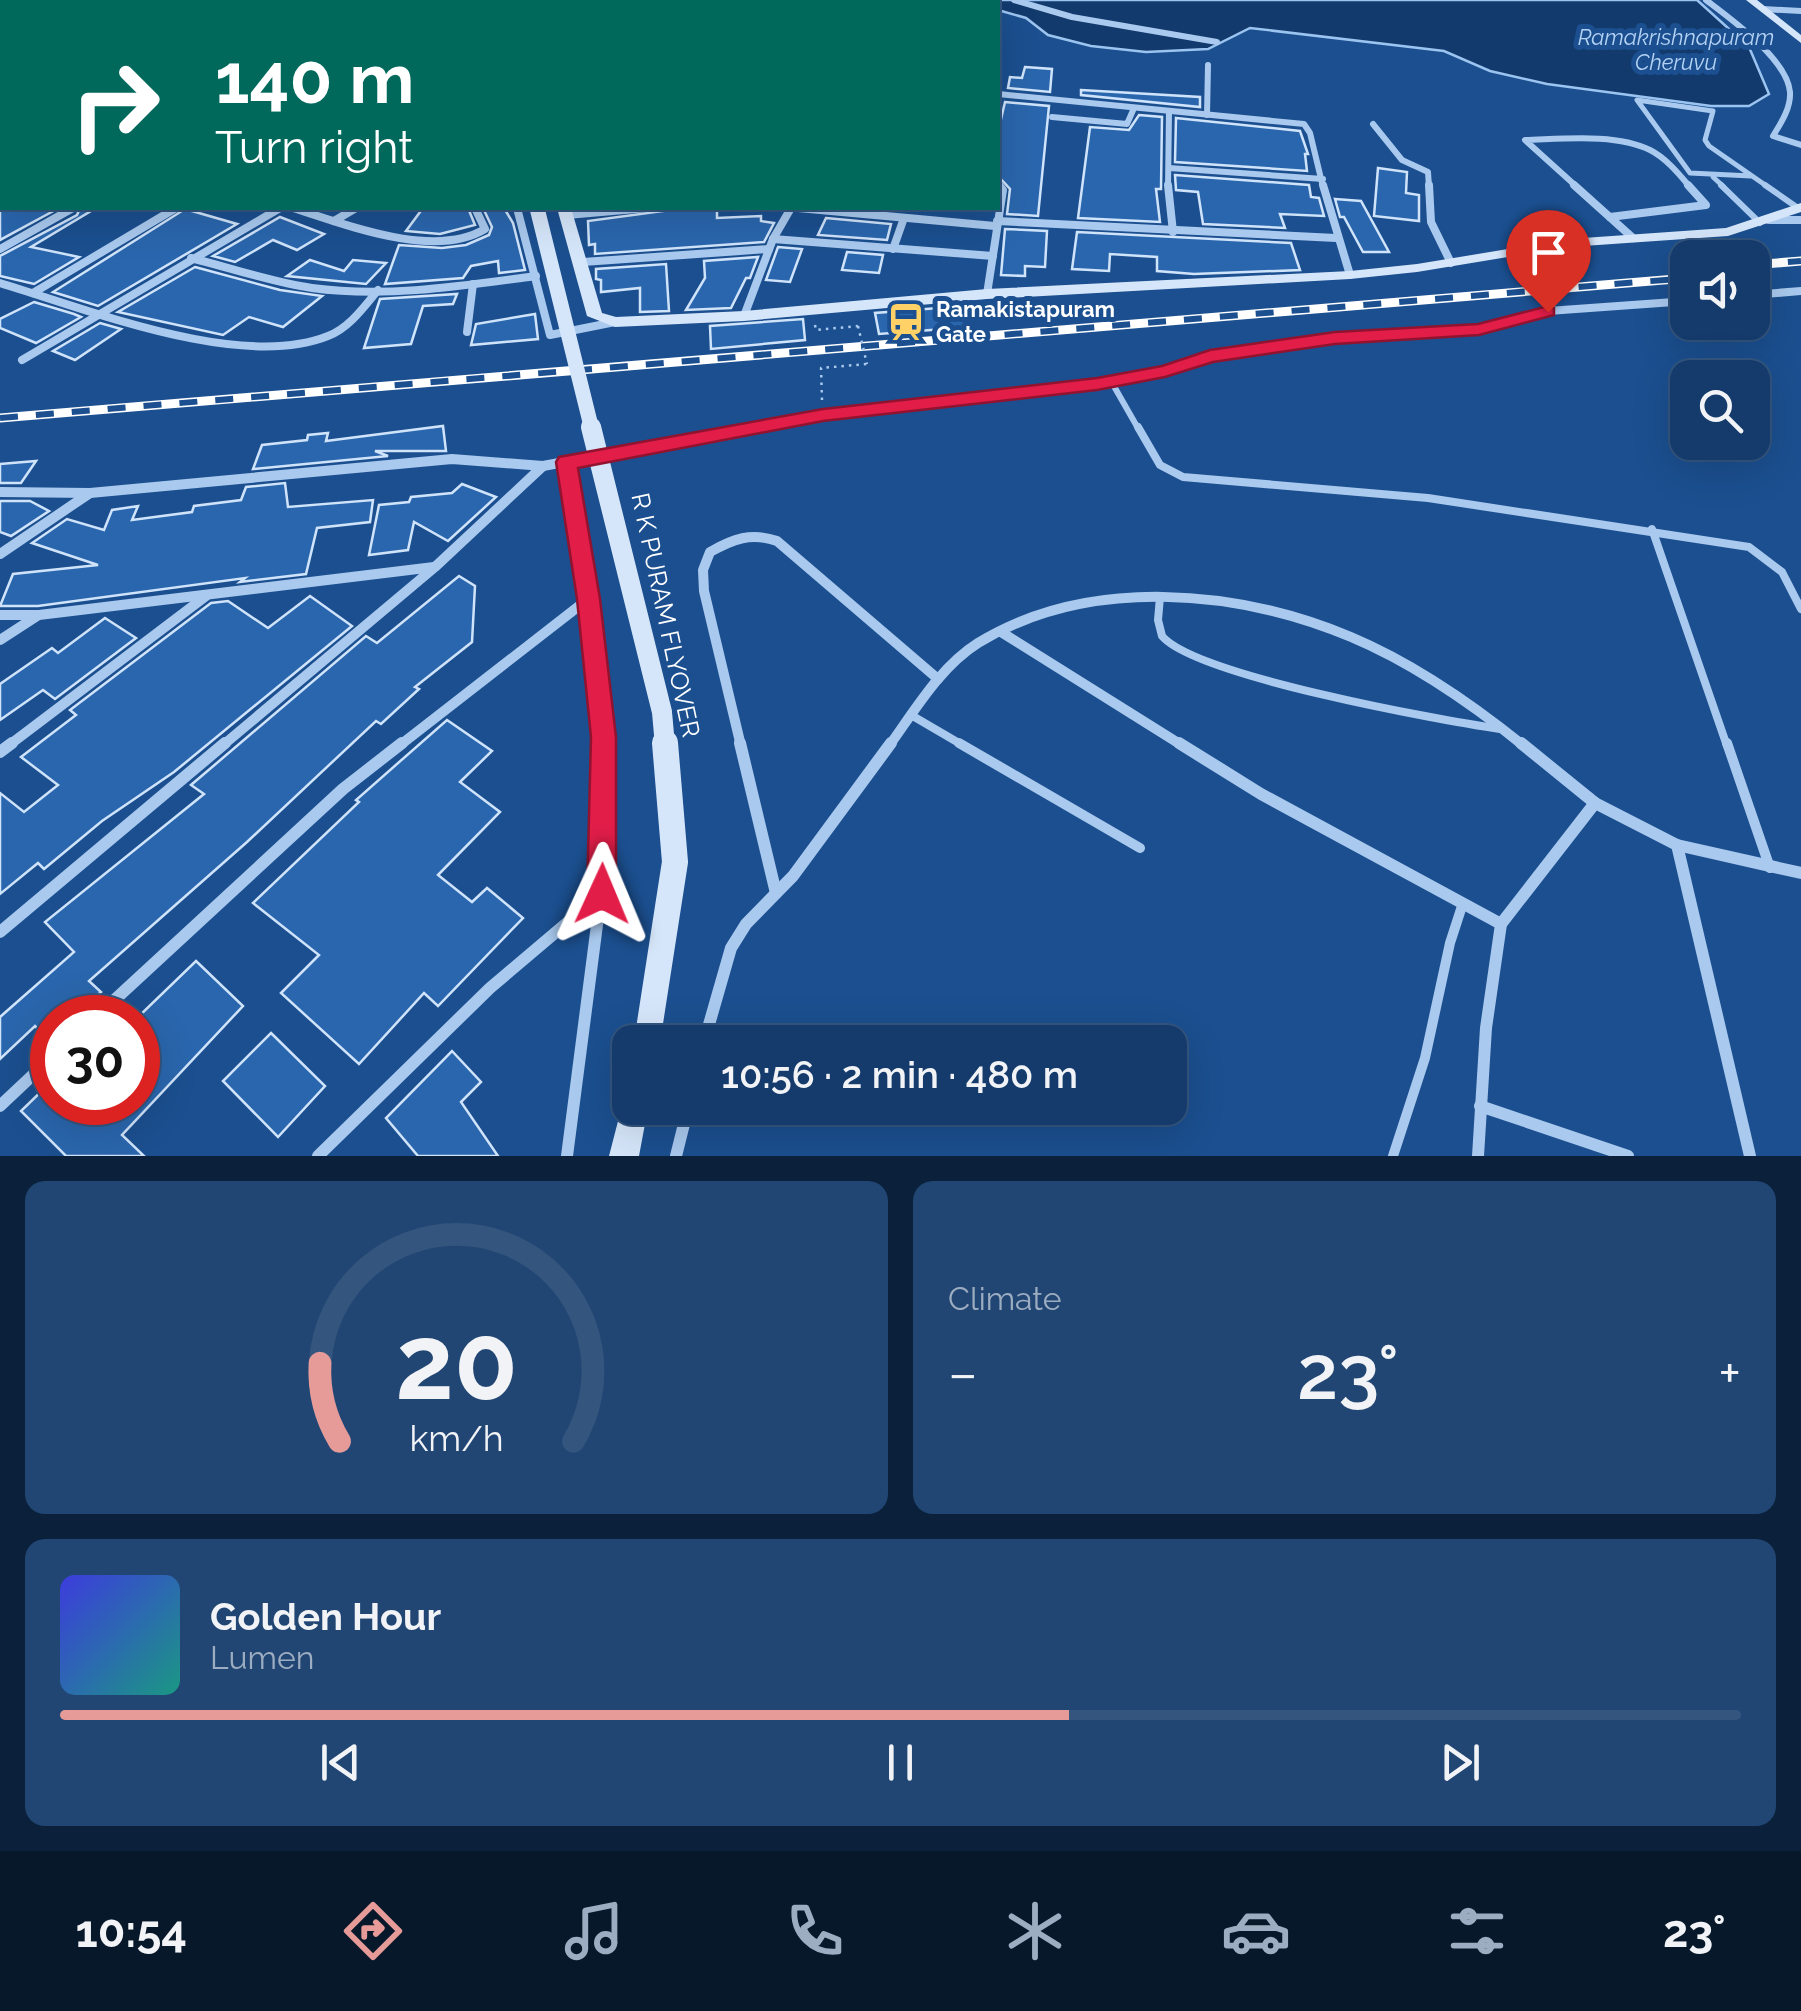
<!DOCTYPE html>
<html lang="en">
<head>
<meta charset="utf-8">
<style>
  body { margin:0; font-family:Raleway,sans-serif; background:#214673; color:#f1f3f6; height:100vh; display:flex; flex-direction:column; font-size:38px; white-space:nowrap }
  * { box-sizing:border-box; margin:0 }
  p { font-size:32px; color:#9dadc1 }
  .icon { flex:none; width:55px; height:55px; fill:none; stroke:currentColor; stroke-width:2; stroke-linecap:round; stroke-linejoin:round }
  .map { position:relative; height:1156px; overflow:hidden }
  .details { display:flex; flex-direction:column; gap:25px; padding:25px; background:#0b203b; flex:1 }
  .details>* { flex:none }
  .banner { position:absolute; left:0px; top:0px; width:1000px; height:210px; box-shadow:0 10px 40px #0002,0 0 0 2px #33557e; background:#00695c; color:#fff; overflow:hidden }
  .fabs { position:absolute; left:1670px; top:240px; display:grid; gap:20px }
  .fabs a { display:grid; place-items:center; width:100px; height:100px; border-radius:20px; background:#143b6b; box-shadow:0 10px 40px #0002,0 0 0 2px #33557e; font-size:50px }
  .speed { position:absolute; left:30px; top:995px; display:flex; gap:20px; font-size:50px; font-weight:700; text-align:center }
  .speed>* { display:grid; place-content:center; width:130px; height:130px; border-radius:50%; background:#143b6b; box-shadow:0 10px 40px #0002,0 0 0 2px #33557e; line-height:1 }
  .speed .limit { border:15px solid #d22; background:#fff; color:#111 }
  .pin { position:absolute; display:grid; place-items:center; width:85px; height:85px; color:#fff; margin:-102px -42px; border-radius:50% 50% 50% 0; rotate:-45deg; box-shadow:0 0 10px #0007 }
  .pin .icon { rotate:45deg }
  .me { position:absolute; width:110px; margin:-55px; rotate:1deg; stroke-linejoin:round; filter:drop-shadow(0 0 8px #0008) }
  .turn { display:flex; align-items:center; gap:35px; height:210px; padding:0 50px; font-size:45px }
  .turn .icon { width:130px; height:130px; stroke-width:2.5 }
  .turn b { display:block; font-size:70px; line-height:85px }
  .big { font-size:75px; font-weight:600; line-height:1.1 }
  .details .widget { flex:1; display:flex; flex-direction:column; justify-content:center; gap:15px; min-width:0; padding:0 35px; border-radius:20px; background:#214673 }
  .details .dial { align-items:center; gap:0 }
  .dial svg { height:260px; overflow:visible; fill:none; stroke:#33557e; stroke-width:7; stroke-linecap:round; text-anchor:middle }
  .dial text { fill:#f1f3f6; stroke:none }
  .song { display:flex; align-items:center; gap:30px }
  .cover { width:120px; height:120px; border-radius:15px; background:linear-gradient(135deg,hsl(240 70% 55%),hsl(170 70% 35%)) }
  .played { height:10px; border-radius:5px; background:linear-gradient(90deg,#e69b98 60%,#33557e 60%) }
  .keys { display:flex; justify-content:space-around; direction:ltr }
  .heat { display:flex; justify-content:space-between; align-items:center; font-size:55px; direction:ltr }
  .details .tiles { flex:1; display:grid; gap:25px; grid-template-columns:1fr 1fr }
  .widget:last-child { grid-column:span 2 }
  .trip { position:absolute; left:612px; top:1025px; width:575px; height:100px; border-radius:20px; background:#143b6b; box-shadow:0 10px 40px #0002,0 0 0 2px #33557e; font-weight:600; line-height:100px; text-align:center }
  .tab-bar { display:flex; height:160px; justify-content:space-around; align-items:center; background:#08182b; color:#9dadc1 }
  .tab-bar .icon { width:70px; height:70px }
  .tab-bar .selected { color:#e69b98 }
  .tab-bar b { font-size:45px; color:#f1f3f6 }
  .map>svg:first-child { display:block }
</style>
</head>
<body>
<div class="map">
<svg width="1801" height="1156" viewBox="0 0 1801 1156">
  <rect width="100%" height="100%" fill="#1b4f8f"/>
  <polygon fill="#123a6d" stroke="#9cc4f0" stroke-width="2.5" points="497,0 1697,0 1749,47 1769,94 1749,106 1711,106 1547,84 1490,71 1444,51 1250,28 1208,49 1146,52 1091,46 1048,35 1026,18 998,10 998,2"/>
  <g fill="#2a66ad" stroke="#cfe3fa" stroke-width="2.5">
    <polygon points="1025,67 1052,69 1050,92 1008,88 1010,77 1022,78"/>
    <polygon points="1081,90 1200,97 1200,107 1081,95"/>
    <polygon points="1005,102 1049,106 1038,216 1007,214 1010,189 998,176 998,132"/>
    <polygon points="1139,115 1162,117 1161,189 1156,189 1160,222 1078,218 1090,127 1129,130"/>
    <polygon points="1176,118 1300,131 1308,154 1305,154 1307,171 1175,162"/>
    <polygon points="1378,168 1407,172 1406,193 1419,195 1419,221 1374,216"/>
    <polygon points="1175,175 1309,185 1311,197 1319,198 1324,216 1280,214 1285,228 1203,224 1198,192 1176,190"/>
    <polygon points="1335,199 1361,201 1389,252 1363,252 1344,217 1340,217"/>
    <polygon points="0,208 59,208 0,240"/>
    <polygon points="80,208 96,208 31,247 79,257 34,284 0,276 0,256 77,215"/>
    <polygon points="423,208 468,208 475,225 440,234 406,231"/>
    <polygon points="483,208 504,208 513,223 525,270 499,273 498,261 471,266 463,278 385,284 399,245 442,248 466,245 489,235 492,227"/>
    <polygon points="685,208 717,208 717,218 761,216 761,221 774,223 764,242 595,254 595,244 589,245 588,221"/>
    <polygon points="185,209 237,224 98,306 53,292"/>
    <polygon points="280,217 324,234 297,250 273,240 235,262 213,256"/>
    <polygon points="826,218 891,224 887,240 818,235"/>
    <polygon points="1005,229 1047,231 1045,267 1025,266 1025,276 1001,275"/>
    <polygon points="1077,232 1291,243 1300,270 1194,274 1157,271 1157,257 1110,254 1109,271 1072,269"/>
    <polygon points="778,247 802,249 790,282 766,280"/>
    <polygon points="847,252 883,255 879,273 842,270"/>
    <polygon points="758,257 750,278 746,278 731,308 686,310 705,278 704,261"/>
    <polygon points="310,260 344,271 353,260 386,263 366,284 287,276"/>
    <polygon points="666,264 669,311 640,312 640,288 601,292 601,280 596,279 596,269"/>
    <polygon points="195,267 280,290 322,296 283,327 249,317 223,335 118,312"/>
    <polygon points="457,294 453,304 423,306 411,344 364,348 380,299"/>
    <polygon points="34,302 74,314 81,317 36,343 0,328 0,319"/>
    <polygon points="964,306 970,327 879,334 875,313"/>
    <polygon points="535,314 538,339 471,345 476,324"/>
    <polygon points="803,319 805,340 711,349 710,326"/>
    <polygon points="100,323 121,329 75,360 53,351"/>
    <polygon points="443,426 446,451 375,451 388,456 253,469 262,445 307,440 308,435 328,433 326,441"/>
    <polygon points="36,461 21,483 0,483 0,464"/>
    <polygon points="285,483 288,507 373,500 370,522 317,528 306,574 240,582 245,578 38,606 0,606 13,574 98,565 32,543 67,519 104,530 112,510 138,506 132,520 192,512 194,506 241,500 246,487"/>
    <polygon points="462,484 496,497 448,541 414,522 408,550 369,555 379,505 409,502 411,497 452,493"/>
    <polygon points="0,501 30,501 49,511 11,536 0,532"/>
    <polygon points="459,576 475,586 472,642 415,687 419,689 381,724 376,721 247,842 89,981 101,992 73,1018 52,1018 52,1043 35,1026 0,1059 0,1017 74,952 45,922 204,794 191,785 366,636 377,643"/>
    <polygon points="310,596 352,626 174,772 102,821 44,869 38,863 0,894 0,793 24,812 58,785 21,757 76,715 70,710 211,603 228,601 268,628"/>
    <polygon points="105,618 136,638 55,699 43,690 0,720 0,684 52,648 58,653"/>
    <polygon points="447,720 492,751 460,782 500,812 438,875 472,902 487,888 523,918 438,1006 424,993 359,1064 281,993 319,955 253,903 359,802 356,800"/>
    <polygon points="196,961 243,1006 122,1135 144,1156 66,1156 21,1111 52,1081 52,1102 138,1102 138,1017"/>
    <polygon points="271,1033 325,1086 278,1137 223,1081"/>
    <polygon points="452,1051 481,1082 461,1102 498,1156 418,1156 386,1118"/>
  </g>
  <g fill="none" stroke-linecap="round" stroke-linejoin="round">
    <polyline stroke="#3d69a0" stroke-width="6" stroke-dasharray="6 2.5" stroke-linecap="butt" points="193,0 200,2"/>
    <g stroke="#a9c9ee" stroke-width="2.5" stroke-dasharray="2.5 5" stroke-linecap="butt">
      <polyline points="815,325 816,330 858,326"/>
      <polyline points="822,400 821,368 867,364"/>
    </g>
    <g stroke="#a9c9ee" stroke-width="5">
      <polyline points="1751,176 1690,173 1637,100 1713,111 1705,140 1709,146 1768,187"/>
      <polyline points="1713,177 1724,187"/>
    </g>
    <g stroke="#a9c9ee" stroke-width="6">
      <polyline points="1721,185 1760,223"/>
      <polyline points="1765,185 1798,208"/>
      <polyline points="1111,381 1139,430"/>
    </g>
    <g stroke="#a9c9ee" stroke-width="8">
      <polyline points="1138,427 1160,465 1183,477 1428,498 1749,547 1782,572 1801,609"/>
      <polyline points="1652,529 1727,746"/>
      <path d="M1160,597L1158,620L1162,636C1196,676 1439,720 1500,729"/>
      <polyline points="911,715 964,746"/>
    </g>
    <g stroke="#a9c9ee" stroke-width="10">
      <polyline points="959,743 1140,848"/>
      <polyline points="1727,743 1770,868"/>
      <polyline points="1393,1156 1425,1058 1450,943 1463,903"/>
    </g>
    <g stroke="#a9c9ee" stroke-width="6">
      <polyline points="1014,0 1072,17 1217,42"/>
      <path d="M1706,0C1731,19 1787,59 1790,92C1791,108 1781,123 1773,136L1801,145"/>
      <polyline points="60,2 68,0"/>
      <polyline points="281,2 291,0"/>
      <polyline points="922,2 929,0"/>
      <polyline points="1763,9 1801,11"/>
      <polyline points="998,94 1304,124 1310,133 1323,187"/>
      <polyline points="1207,115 1208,65"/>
      <polyline points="1052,117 1127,124 1134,108"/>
      <polyline points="1373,124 1402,160 1428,172 1429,187"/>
      <polyline points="1169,168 1323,179"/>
      <polyline points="998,183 1001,187"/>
      <polyline points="1168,187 1169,112"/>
      <path d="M1577,187L1525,140C1562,139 1616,133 1650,150C1666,158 1679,174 1690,187"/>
    </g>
    <g stroke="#a9c9ee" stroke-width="8">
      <polyline points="1168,185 1173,232"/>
      <polyline points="1323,185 1350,275"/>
      <polyline points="1429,185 1431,222 1451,263"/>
      <polyline points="1574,185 1633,238"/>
      <path d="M293,208C344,224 434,260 485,229L475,208"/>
      <polyline points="517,208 550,335 615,322"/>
      <polyline points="798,208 995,226"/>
      <polyline points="567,215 647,208"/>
      <polyline points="1610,217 1706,205 1688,185"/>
      <polyline points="1769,220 1801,220"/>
      <polyline points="334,221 356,208"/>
      <polyline points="997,221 1336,238"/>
      <polyline points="773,239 993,256"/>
      <polyline points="0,249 73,208"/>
      <polyline points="893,249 904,218"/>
      <path d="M191,258C231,268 271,282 312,288C386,298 462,286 536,276"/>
      <polyline points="583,262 769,249"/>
      <path d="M0,283C87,309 241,371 328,336C349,328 364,307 378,290"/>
      <polyline points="33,293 176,208"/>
      <polyline points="987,294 1003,190 999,185"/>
      <polyline points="1752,295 1801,291"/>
      <polyline points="744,316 773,239 791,208"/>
      <polyline points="467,332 473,284"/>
      <polyline points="22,360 280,208"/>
      <polyline points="742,430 823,415 1097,384 1165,371 1210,356 1335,338 1479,330 1548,311 1688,301"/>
    </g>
    <g stroke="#a9c9ee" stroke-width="10">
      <polyline points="567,463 588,599 604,746"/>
      <polyline points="0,492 90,493 452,459 543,466 756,427"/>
      <polyline points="0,554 90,493"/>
      <polyline points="0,615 39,615 434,567"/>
      <polyline points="1001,632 1183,746"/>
      <polyline points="0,640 37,616"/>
      <polyline points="8,746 206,596"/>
      <polyline points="222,746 435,567 543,466"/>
      <polyline points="399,746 588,599"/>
      <path d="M741,746L704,591L703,570L710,552C733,539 751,532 777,541L938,679"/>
      <path d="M889,746C915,710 940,667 978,643C1088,576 1236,589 1351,637C1413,663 1472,704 1524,746"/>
    </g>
    <g stroke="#a9c9ee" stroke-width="12">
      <polyline points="740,743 776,893"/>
      <polyline points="1179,743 1261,794 1501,924"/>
      <polyline points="1521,743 1595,803 1677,845 1801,873"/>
      <polyline points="0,752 12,743"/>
      <polyline points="1677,845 1750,1156"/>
      <polyline points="0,932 225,743"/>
      <polyline points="95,1018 343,789 402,743"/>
      <polyline points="704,1042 731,948 746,924 793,876 891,743"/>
      <polyline points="0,1106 52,1057"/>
      <polyline points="1480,1106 1628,1156"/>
      <polyline points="318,1156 490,988 601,894"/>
      <polyline points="567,1156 601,894 604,743"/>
      <polyline points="676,1156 688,1108"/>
      <polyline points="1478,1156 1486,1028 1501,924 1595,803"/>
    </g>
    <g fill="#d6e6fa" fill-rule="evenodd">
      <polygon points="463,0 473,0 474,2 464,2"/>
      <polygon points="488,0 498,0 499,2 489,2"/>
      <polygon points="1746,0 1757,0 1801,35 1801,43"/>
      <polygon points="1801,203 1801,212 1728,236 1569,247 1417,272 1350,279 987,299 744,321 615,327 587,316 557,208 571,208 602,313 616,317 744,311 987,289 1350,271 1417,264 1569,239 1726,228"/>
      <polygon points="630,1095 630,1108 648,1108 639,1156 609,1156 624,1098"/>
    </g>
    <g stroke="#fff" stroke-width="8">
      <polyline id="rail-far1" points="196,2 204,0"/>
    </g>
    <g stroke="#fff" stroke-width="9">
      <g id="rail">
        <polyline points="1752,265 1801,261"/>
        <polyline points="0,418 1688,278"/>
      </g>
    </g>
    <use href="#rail-far1" stroke="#1b4f8f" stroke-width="5" stroke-dasharray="14" stroke-linecap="butt"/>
    <use href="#rail" stroke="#1b4f8f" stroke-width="6" stroke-dasharray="18" stroke-linecap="butt"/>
    <polyline stroke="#a9c9ee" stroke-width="2.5" stroke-dasharray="2.5 5" stroke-linecap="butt" points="858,326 867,364"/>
    <polyline stroke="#d6e6fa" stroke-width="15" points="537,208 592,430"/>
    <polyline stroke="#d6e6fa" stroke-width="20" points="591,427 662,712 665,746"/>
    <polyline stroke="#d6e6fa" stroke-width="26" points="647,1042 675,862 665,743"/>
  </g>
  <polygon fill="#e11d48" stroke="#92132f" stroke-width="2.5" points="1548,306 1554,308 1554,315 1479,335 1335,344 1213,362 1165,377 1097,390 823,421 578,468 600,599 616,737 616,894 612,904 602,908 591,904 587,894 591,737 577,599 556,462 559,457 823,409 1097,378 1162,366 1210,350 1335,332 1478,324"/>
  <defs>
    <g id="station-bare" transform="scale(3)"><path d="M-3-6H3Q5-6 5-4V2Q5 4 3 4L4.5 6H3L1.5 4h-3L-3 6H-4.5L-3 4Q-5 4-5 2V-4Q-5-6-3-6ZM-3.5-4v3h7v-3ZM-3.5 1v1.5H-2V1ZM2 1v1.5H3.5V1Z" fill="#ffd166" stroke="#1b4f8f" stroke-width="2.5" paint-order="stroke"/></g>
  </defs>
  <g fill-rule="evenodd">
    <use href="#station-bare" x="906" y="322"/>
  </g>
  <g text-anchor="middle" stroke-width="10" stroke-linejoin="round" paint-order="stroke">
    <g font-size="22" font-style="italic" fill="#b5d3f5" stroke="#1b4f8f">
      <text x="1676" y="45">Ramakrishnapuram<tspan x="1676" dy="25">Cheruvu</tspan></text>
    </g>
    <g font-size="22" font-weight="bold" fill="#fff" stroke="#1b4f8f" text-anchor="start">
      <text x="936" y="317">Ramakistapuram<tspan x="936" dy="25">Gate</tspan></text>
    </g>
    <g font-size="25" fill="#fff" stroke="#1b4f8f">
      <text transform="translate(666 615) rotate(78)" y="9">R K PURAM FLYOVER</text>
    </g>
  </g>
</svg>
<div class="fabs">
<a><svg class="icon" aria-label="sound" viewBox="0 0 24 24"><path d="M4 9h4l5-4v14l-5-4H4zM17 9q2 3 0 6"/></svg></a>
<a><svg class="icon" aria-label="search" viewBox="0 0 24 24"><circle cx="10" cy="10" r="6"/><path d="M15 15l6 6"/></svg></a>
</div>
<div class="speed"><div class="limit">30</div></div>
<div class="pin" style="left:1548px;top:312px;background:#d93025"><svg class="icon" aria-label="arrive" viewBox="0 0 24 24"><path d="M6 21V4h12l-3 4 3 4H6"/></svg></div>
<svg class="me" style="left:602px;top:894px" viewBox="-20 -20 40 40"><path d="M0-17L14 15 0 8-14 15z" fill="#e11d48" stroke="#fff" stroke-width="4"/></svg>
<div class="trip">10:56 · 2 min · 480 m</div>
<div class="banner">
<div class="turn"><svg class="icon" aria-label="right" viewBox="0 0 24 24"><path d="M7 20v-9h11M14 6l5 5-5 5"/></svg><div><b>140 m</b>Turn right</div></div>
</div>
</div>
<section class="details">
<div class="tiles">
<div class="widget dial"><svg viewBox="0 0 100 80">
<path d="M14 69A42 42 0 1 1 86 69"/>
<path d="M14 69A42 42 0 0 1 8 45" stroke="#e69b98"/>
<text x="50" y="56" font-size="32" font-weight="700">20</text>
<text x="50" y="72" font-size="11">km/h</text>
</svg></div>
<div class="widget"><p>Climate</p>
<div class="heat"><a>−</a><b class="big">23°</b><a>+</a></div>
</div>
<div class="widget">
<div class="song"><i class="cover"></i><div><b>Golden Hour</b><p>Lumen</p></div></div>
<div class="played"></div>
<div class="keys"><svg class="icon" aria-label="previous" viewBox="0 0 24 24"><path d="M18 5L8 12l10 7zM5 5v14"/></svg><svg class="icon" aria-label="pause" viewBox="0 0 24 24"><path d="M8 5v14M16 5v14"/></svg><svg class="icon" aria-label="next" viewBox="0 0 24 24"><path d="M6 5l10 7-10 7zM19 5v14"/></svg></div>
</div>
</div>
</section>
<nav class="tab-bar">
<b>10:54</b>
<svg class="icon selected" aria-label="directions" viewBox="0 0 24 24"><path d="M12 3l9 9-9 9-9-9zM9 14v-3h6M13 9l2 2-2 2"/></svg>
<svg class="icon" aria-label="music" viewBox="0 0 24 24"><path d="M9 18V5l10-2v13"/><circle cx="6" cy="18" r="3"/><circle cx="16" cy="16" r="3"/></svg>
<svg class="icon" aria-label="phone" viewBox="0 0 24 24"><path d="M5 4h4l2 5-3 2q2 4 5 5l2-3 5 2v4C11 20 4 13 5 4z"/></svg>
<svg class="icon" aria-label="climate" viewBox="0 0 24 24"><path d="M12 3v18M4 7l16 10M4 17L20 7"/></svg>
<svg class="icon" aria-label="car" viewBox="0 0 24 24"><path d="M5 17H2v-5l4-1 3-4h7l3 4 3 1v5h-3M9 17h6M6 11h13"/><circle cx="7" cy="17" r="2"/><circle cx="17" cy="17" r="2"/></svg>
<svg class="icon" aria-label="filters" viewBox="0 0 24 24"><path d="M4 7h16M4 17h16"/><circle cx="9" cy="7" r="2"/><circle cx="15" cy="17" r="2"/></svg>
<b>23°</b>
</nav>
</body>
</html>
